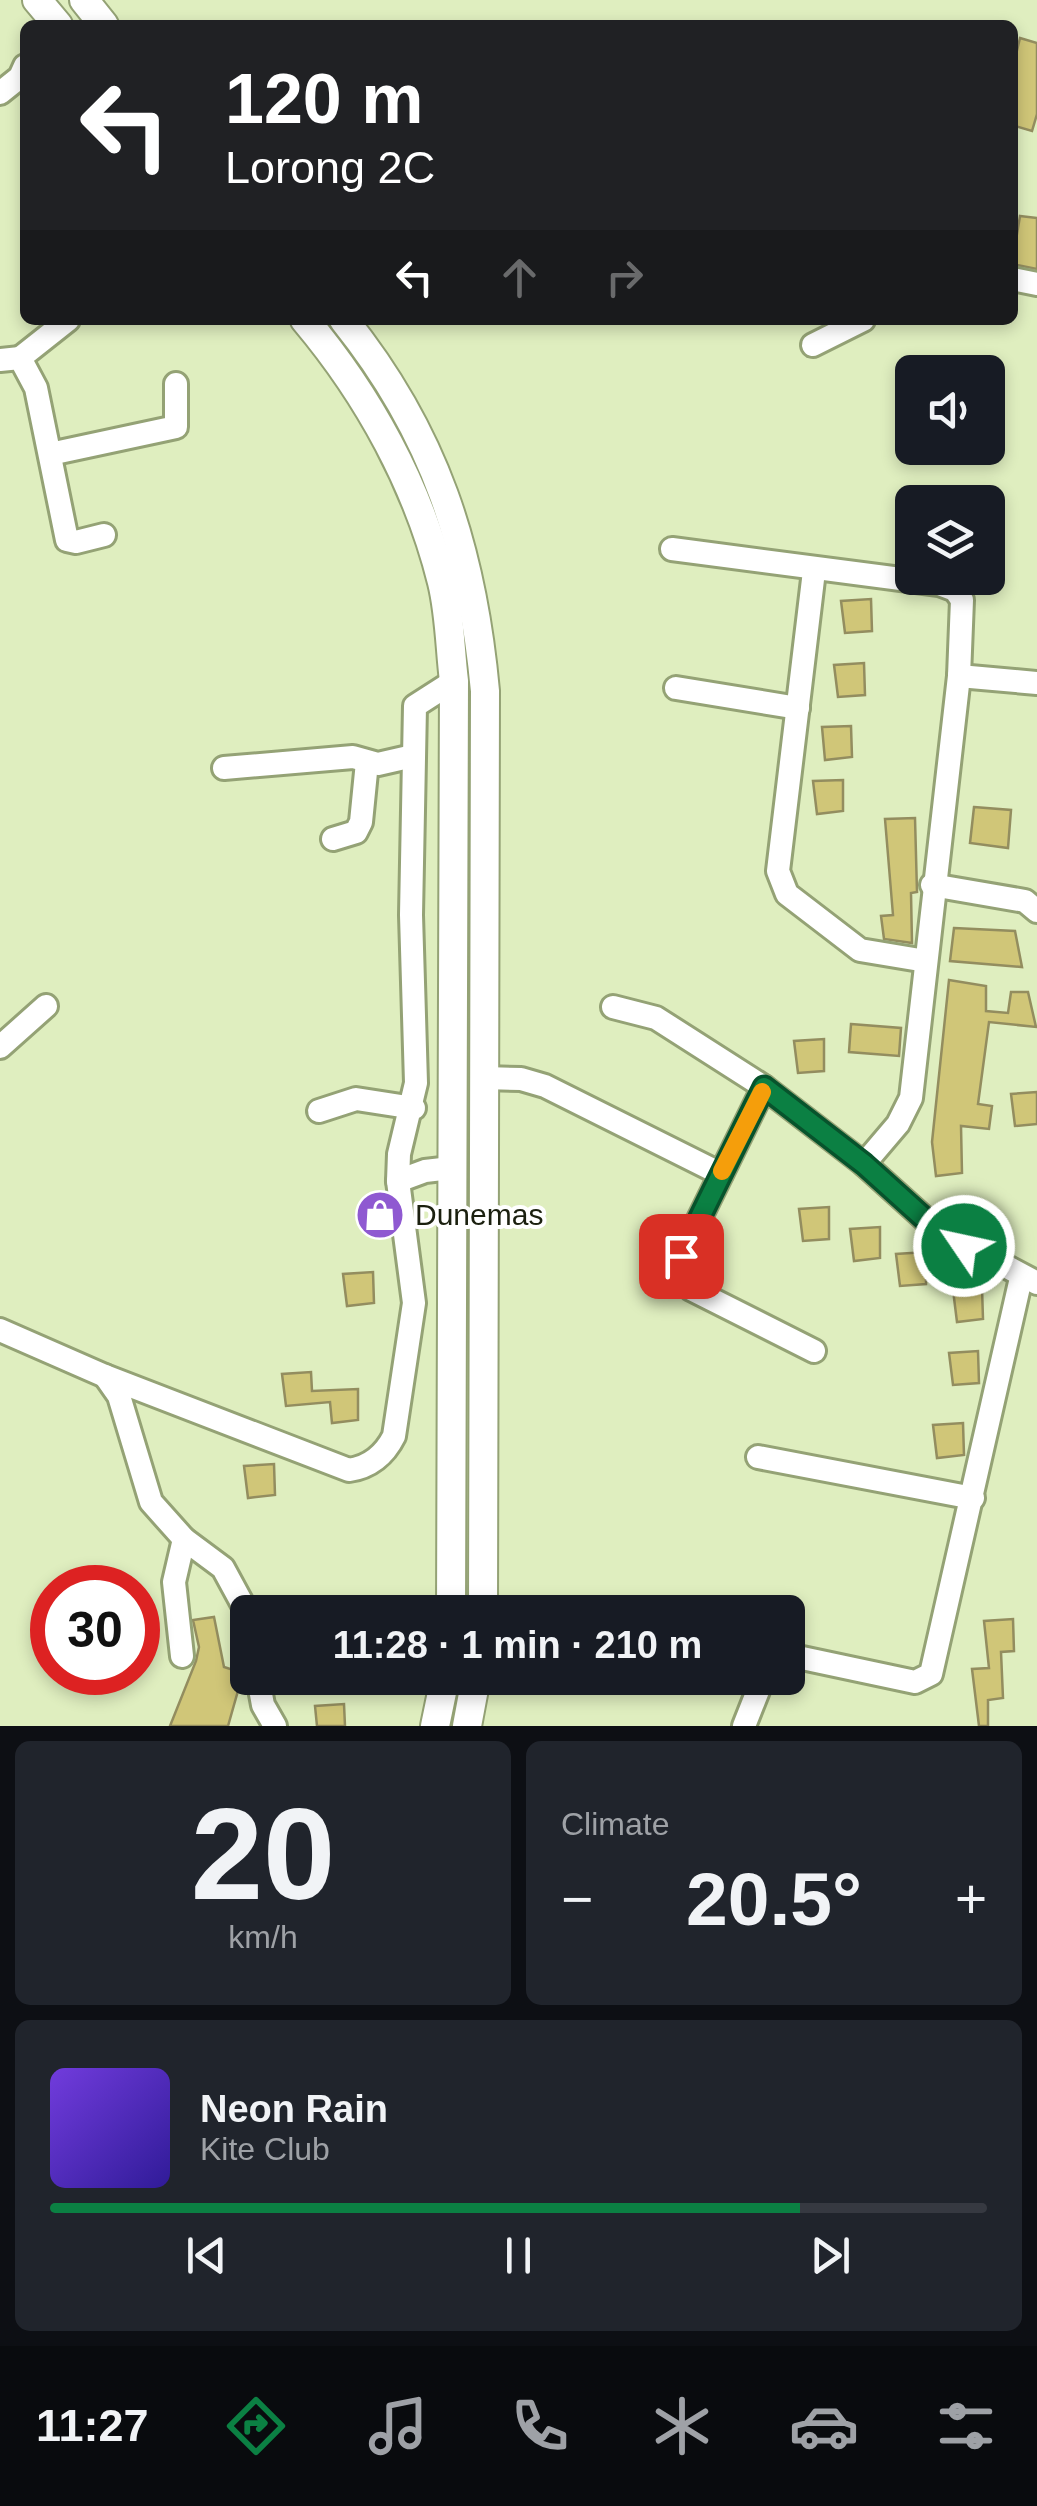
<!DOCTYPE html>
<html lang="en">
<head>
<meta charset="utf-8">
<style>
  body { margin:0; font-family:Arial,sans-serif; background:#20242c; color:#f1f3f6; height:100vh; display:flex; flex-direction:column; font-size:38px; white-space:nowrap }
  * { box-sizing:border-box; margin:0 }
  p { font-size:32px; color:#9ea1a6 }
  .icon { flex:none; width:55px; height:55px; fill:none; stroke:currentColor; stroke-width:2; stroke-linecap:round; stroke-linejoin:round }
  .map { position:relative; height:1726px; overflow:hidden }
  .drawer { display:flex; flex-direction:column; gap:15px; padding:15px; background:#0d0f14; flex:1 }
  .drawer>* { flex:none }
  .banner { position:absolute; left:20px; top:20px; width:998px; height:305px; border-radius:15px; box-shadow:0 5px 15px #0003; background:#202124; color:#fff; overflow:hidden }
  .fabs { position:absolute; left:895px; top:355px; display:grid; gap:20px }
  .fabs a { display:grid; place-items:center; width:110px; height:110px; border-radius:15px; background:#171b24; box-shadow:0 5px 15px #0003; font-size:50px }
  .speed { position:absolute; left:30px; top:1565px; display:flex; gap:20px; font-size:50px; font-weight:700; text-align:center }
  .speed>* { display:grid; place-content:center; width:130px; height:130px; border-radius:50%; background:#171b24; box-shadow:0 5px 15px #0003; line-height:1 }
  .speed .limit { border:15px solid #d22; background:#fff; color:#111 }
  .pin { position:absolute; display:grid; place-items:center; width:85px; height:85px; color:#fff; margin:-42px; border-radius:20px; box-shadow:0 5px 15px #0006 }
  .me { position:absolute; width:110px; margin:-55px; rotate:304deg; stroke-linejoin:round; filter:drop-shadow(0 0 8px #0008) }
  .turn { display:flex; align-items:center; gap:35px; height:210px; padding:0 40px; font-size:45px }
  .turn .icon { width:130px; height:130px; stroke-width:2.5 }
  .turn b { display:block; font-size:70px; line-height:85px }
  .lanes { display:flex; align-items:center; height:95px; padding:0 40px; background:#0003; justify-content:center; gap:50px; direction:ltr }
  .lanes .off { opacity:.35 }
  .big { font-size:75px; font-weight:800; line-height:1.1 }
  .drawer .card { flex:1; display:flex; flex-direction:column; justify-content:center; gap:15px; min-width:0; padding:0 35px; border-radius:15px; background:#20242c }
  .drawer .dial { align-items:center; gap:0 }
  .dial b { font-size:130px; line-height:1 }
  .song { display:flex; align-items:center; gap:30px }
  .cover { width:120px; height:120px; border-radius:15px; background:linear-gradient(135deg,hsl(260 70% 55%),hsl(250 70% 35%)) }
  .played { height:10px; border-radius:5px; background:linear-gradient(90deg,#0b8043 80%,#363941 80%) }
  .keys { display:flex; justify-content:space-around; direction:ltr }
  .heat { display:flex; justify-content:space-between; align-items:center; font-size:55px; direction:ltr }
  .drawer .tiles { flex:1; display:grid; gap:15px; grid-template-columns:1fr 1fr }
  .card:last-child { grid-column:span 2 }
  .trip { position:absolute; left:230px; top:1595px; width:575px; height:100px; border-radius:15px; background:#171b24; box-shadow:0 5px 15px #0003; font-weight:800; line-height:100px; text-align:center }
  .tab-bar { display:flex; height:160px; justify-content:space-around; align-items:center; background:#090b0e; color:#9ea1a6 }
  .tab-bar .icon { width:70px; height:70px }
  .tab-bar .on { color:#0b8043 }
  .tab-bar b { font-size:45px; color:#f1f3f6 }
  .map>svg:first-child { display:block }
</style>
</head>
<body>
<div class="map">
<svg width="1037" height="1726" viewBox="0 0 1037 1726">
  <rect width="100%" height="100%" fill="#dfeebf"/>
  <g fill="#d0c678" stroke="#938d5f" stroke-width="2.5">
    <polygon points="1020,38 1037,43 1037,114 1032,131 1012,125 1012,71"/>
    <polygon points="1020,216 1037,218 1037,269 1012,264"/>
    <polygon points="871,599 872,631 845,633 841,601"/>
    <polygon points="864,663 865,695 838,697 834,665"/>
    <polygon points="851,726 852,757 825,760 822,727"/>
    <polygon points="843,780 843,811 817,814 813,781"/>
    <polygon points="974,807 1011,810 1008,848 970,843"/>
    <polygon points="915,818 917,892 911,893 912,943 884,939 881,916 893,915 885,819"/>
    <polygon points="954,928 1015,931 1022,967 950,961"/>
    <polygon points="949,980 986,986 986,1011 1008,1013 1011,992 1028,992 1036,1027 989,1022 978,1104 992,1106 989,1129 961,1126 962,1173 936,1176 932,1142"/>
    <polygon points="851,1024 901,1028 899,1056 849,1052"/>
    <polygon points="824,1039 824,1071 798,1073 794,1041"/>
    <polygon points="1037,1092 1037,1124 1015,1126 1011,1094"/>
    <polygon points="829,1207 829,1239 803,1241 799,1209"/>
    <polygon points="880,1227 880,1258 854,1261 850,1229"/>
    <polygon points="926,1252 926,1284 900,1286 896,1254"/>
    <polygon points="373,1272 374,1303 347,1306 343,1274"/>
    <polygon points="982,1288 983,1319 957,1322 953,1290"/>
    <polygon points="978,1351 979,1383 953,1385 949,1353"/>
    <polygon points="311,1372 312,1391 358,1389 358,1420 332,1423 330,1402 286,1406 282,1374"/>
    <polygon points="963,1423 964,1455 937,1458 933,1425"/>
    <polygon points="274,1464 275,1495 248,1498 244,1466"/>
    <polygon points="214,1617 224,1667 243,1673 228,1726 170,1726 196,1661 199,1647 193,1620"/>
    <polygon points="1013,1619 1014,1651 1001,1652 1003,1698 988,1700 988,1726 979,1726 972,1669 989,1668 984,1621"/>
    <polygon points="344,1704 345,1726 317,1726 315,1706"/>
  </g>
  <g fill="none" stroke-linecap="round" stroke-linejoin="round">
    <g stroke="#94a275" stroke-width="28">
      <g id="minor">
        <polyline points="0,93 20,77 25,66"/>
        <polyline points="1012,279 1037,284"/>
        <polyline points="813,345 863,320"/>
        <polyline points="20,358 68,320"/>
        <polyline points="0,360 20,358 36,388 67,540 76,542 104,535"/>
        <polyline points="50,454 176,427 176,384"/>
        <polyline points="672,549 939,584 955,590 962,600 959,676 911,1098 898,1124 864,1164"/>
        <polyline points="814,571 778,871 787,894 860,950 926,961"/>
        <polyline points="959,676 1037,683"/>
        <polyline points="676,688 798,708"/>
        <polyline points="224,768 353,757 378,764 413,756"/>
        <polyline points="333,839 356,832 361,822 367,762"/>
        <polyline points="932,885 1025,901 1037,911"/>
        <polyline points="613,1007 656,1018 764,1087 864,1164 936,1229 1037,1283"/>
        <polyline points="0,1047 46,1006"/>
        <polyline points="484,1078 521,1079 545,1086 721,1174"/>
        <polyline points="764,1087 681,1256 677,1274 691,1289 814,1351"/>
        <polyline points="319,1111 356,1099 414,1108"/>
        <polyline points="398,1181 425,1171 451,1168"/>
        <path d="M0,1330L105,1376L349,1470C370,1467 385,1454 394,1436L414,1303L398,1181L399,1154L416,1083L411,915L415,706L454,681"/>
        <polyline points="105,1376 119,1396 151,1502 184,1539 223,1568 248,1614"/>
        <polyline points="758,1457 973,1498"/>
        <polyline points="788,1655 915,1682 931,1674 1021,1278"/>
        <polyline points="182,1656 174,1582 184,1539"/>
        <polyline points="258,1678 263,1705 275,1726"/>
        <polyline points="744,1726 763,1678"/>
      </g>
    </g>
    <g stroke="#94a275" stroke-width="32">
      <g id="major">
        <polyline points="37,0 58,25"/>
        <polyline points="84,0 104,25"/>
        <path d="M305,320C369,396 418,486 442,582C450,614 450,649 454,681L451,1612"/>
        <path d="M344,320C435,433 472,549 485,691L483,1612"/>
        <polyline points="435,1726 445,1678"/>
        <polyline points="467,1726 476,1678"/>
      </g>
    </g>
    <use href="#minor" stroke="#fff" stroke-width="22"/>
    <use href="#major" stroke="#fff" stroke-width="28"/>
  </g>
  <g fill="none" stroke-linecap="round" stroke-linejoin="round">
    <g stroke="#07532c" stroke-width="25">
      <polyline id="route" points="681,1256 764,1087 864,1164 936,1229 964,1246"/>
    </g>
    <use href="#route" stroke="#0b8043" stroke-width="18"/>
    <polyline stroke="#f59e0b" stroke-width="18" points="722,1171 762,1092"/>
  </g>
  <defs>
    <g id="shop-disc" transform="scale(2.5)"><circle r="9.5" fill="#8f59d1" stroke="#fff"/><path d="M-5-2.5h2.3a2.7 3.5 0 0 1 5.4 0H5L5.5 6h-11ZM-1.5-2.5h3a1.5 2.3 0 0 0-3 0Z" fill="#fff"/></g>
  </defs>
  <g fill-rule="evenodd">
    <use href="#shop-disc" x="380" y="1215"/>
  </g>
  <g text-anchor="middle" stroke-width="8" stroke-linejoin="round" paint-order="stroke">
    <g font-size="30" fill="#1b200f" stroke="#fff" text-anchor="start">
      <text x="415" y="1225">Dunemas</text>
    </g>
  </g>
</svg>
<div class="fabs">
<a><svg class="icon" aria-label="sound" viewBox="0 0 24 24"><path d="M4 9h4l5-4v14l-5-4H4zM17 9q2 3 0 6"/></svg></a>
<a><svg class="icon" aria-label="layers" viewBox="0 0 24 24"><path d="M12 4l9 5-9 5-9-5zM3 14l9 5 9-5"/></svg></a>
</div>
<div class="speed"><div class="limit">30</div></div>
<div class="pin" style="left:681px;top:1256px;background:#d93025"><svg class="icon" aria-label="arrive" viewBox="0 0 24 24"><path d="M6 21V4h12l-3 4 3 4H6"/></svg></div>
<svg class="me" style="left:964px;top:1246px" viewBox="-20 -20 40 40"><circle r="17" fill="#0b8043" stroke="#fff" stroke-width="3"/><path d="M0-11L8 9 0 5-8 9z" fill="#fff"/></svg>
<div class="trip">11:28 · 1 min · 210 m</div>
<div class="banner">
<div class="turn"><svg class="icon" aria-label="left" viewBox="0 0 24 24"><path d="M17 20v-9H6M10 6l-5 5 5 5"/></svg><div><b>120 m</b>Lorong 2C</div></div>
<div class="lanes"><svg class="icon" aria-label="left" viewBox="0 0 24 24"><path d="M17 20v-9H6M10 6l-5 5 5 5"/></svg><svg class="icon off" aria-label="ahead" viewBox="0 0 24 24"><path d="M12 20V5M6 11l6-6 6 6"/></svg><svg class="icon off" aria-label="right" viewBox="0 0 24 24"><path d="M7 20v-9h11M14 6l5 5-5 5"/></svg></div>
</div>
</div>
<section class="drawer">
<div class="tiles">
<div class="card dial"><b>20</b><p>km/h</p></div>
<div class="card"><p>Climate</p>
<div class="heat"><a>−</a><b class="big">20.5°</b><a>+</a></div>
</div>
<div class="card">
<div class="song"><i class="cover"></i><div><b>Neon Rain</b><p>Kite Club</p></div></div>
<div class="played"></div>
<div class="keys"><svg class="icon" aria-label="previous" viewBox="0 0 24 24"><path d="M18 5L8 12l10 7zM5 5v14"/></svg><svg class="icon" aria-label="pause" viewBox="0 0 24 24"><path d="M8 5v14M16 5v14"/></svg><svg class="icon" aria-label="next" viewBox="0 0 24 24"><path d="M6 5l10 7-10 7zM19 5v14"/></svg></div>
</div>
</div>
</section>
<nav class="tab-bar">
<b>11:27</b>
<svg class="icon on" aria-label="directions" viewBox="0 0 24 24"><path d="M12 3l9 9-9 9-9-9zM9 14v-3h6M13 9l2 2-2 2"/></svg>
<svg class="icon" aria-label="music" viewBox="0 0 24 24"><path d="M9 18V5l10-2v13"/><circle cx="6" cy="18" r="3"/><circle cx="16" cy="16" r="3"/></svg>
<svg class="icon" aria-label="phone" viewBox="0 0 24 24"><path d="M5 4h4l2 5-3 2q2 4 5 5l2-3 5 2v4C11 20 4 13 5 4z"/></svg>
<svg class="icon" aria-label="climate" viewBox="0 0 24 24"><path d="M12 3v18M4 7l16 10M4 17L20 7"/></svg>
<svg class="icon" aria-label="car" viewBox="0 0 24 24"><path d="M5 17H2v-5l4-1 3-4h7l3 4 3 1v5h-3M9 17h6M6 11h13"/><circle cx="7" cy="17" r="2"/><circle cx="17" cy="17" r="2"/></svg>
<svg class="icon" aria-label="filters" viewBox="0 0 24 24"><path d="M4 7h16M4 17h16"/><circle cx="9" cy="7" r="2"/><circle cx="15" cy="17" r="2"/></svg>
</nav>
</body>
</html>
